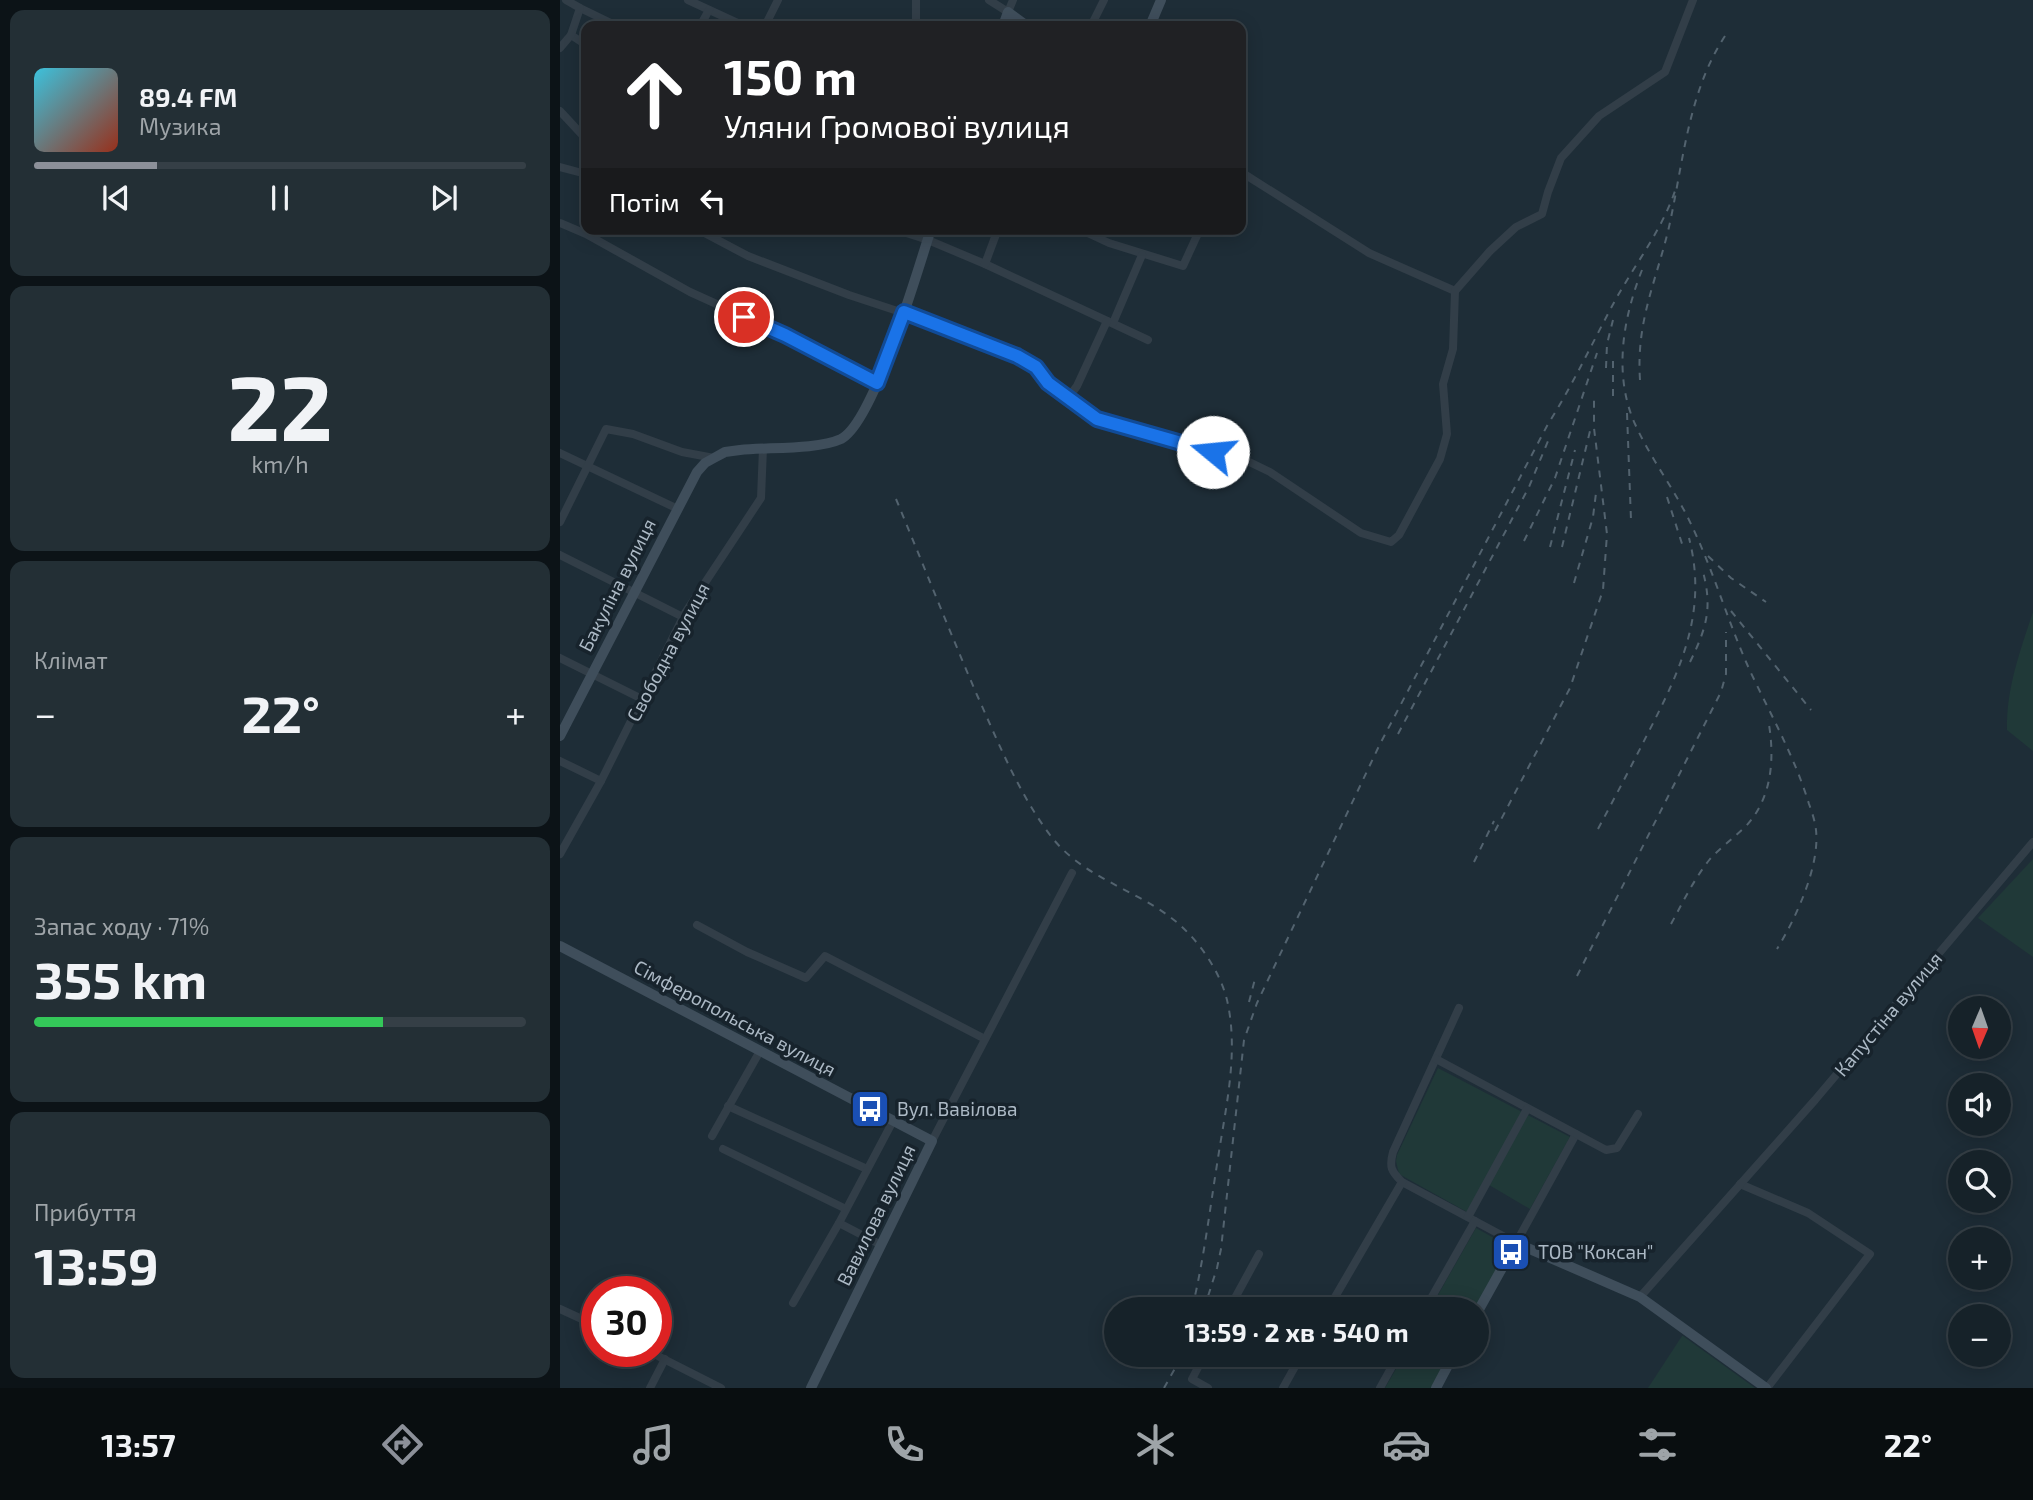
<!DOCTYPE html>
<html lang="uk">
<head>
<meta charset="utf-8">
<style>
  body { margin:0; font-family:"Exo 2",sans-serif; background:#232f35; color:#f1f3f6; height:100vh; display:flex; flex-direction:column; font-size:26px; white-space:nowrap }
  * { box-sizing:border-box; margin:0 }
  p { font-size:23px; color:#9ea4a8 }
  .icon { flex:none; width:38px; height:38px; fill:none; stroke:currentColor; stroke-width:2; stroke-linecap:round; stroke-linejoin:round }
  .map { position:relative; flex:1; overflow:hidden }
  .drawer { display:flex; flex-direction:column; gap:10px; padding:10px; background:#0c1317; width:560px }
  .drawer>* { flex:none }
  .guide { position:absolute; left:21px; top:21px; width:665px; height:214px; border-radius:14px; box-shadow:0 4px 18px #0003,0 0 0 2px #353f46; background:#202124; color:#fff; overflow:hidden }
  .needle { width:46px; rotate:182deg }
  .fabs { position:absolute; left:1388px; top:996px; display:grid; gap:14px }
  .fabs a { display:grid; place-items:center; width:63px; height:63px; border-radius:50%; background:#162229; box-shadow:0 4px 18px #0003,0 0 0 2px #353f46; font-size:35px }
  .speed { position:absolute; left:21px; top:1276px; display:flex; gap:14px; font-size:35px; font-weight:700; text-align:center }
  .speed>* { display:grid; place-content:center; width:91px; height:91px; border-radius:50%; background:#162229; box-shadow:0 4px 18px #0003,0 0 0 2px #353f46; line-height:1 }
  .speed .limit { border:10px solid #d22; background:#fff; color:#111 }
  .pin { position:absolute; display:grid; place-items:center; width:60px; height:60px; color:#fff; margin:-30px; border:4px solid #fff; border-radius:50%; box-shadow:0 2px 7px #0007 }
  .me { position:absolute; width:77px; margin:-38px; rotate:287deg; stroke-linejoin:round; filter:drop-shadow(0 0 5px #0008) }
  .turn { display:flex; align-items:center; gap:24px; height:147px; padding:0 28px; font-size:32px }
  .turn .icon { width:91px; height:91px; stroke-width:2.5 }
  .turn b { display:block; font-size:49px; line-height:60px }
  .then { display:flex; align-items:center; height:66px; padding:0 28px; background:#0003; gap:14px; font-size:26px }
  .big { font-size:52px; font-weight:700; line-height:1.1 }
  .drawer .tile { flex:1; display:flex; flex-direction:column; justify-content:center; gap:10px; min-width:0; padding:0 24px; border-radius:14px; background:#232f35 }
  .drawer .dial { align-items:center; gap:0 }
  .dial b { font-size:91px; line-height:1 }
  .song { display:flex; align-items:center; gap:21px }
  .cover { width:84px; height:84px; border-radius:10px; background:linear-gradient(135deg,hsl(190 70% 55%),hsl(10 70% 35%)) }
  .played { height:7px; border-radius:4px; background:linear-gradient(90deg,#8c9099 25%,#353f46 25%) }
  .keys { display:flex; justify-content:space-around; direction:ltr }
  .heat { display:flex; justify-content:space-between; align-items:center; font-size:38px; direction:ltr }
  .charge { height:10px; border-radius:5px; background:linear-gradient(90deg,#34c759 71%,#353f46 0) }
  .trip { position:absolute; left:544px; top:1297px; width:385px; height:70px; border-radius:35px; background:#162229; box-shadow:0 4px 18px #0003,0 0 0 2px #353f46; font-weight:700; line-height:70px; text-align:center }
  .tab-bar { display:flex; height:112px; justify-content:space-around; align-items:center; background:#090e10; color:#9ea4a8 }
  .tab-bar .icon { width:49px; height:49px }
  .tab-bar .current { color:#8c9099 }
  .tab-bar b { font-size:32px; color:#f1f3f6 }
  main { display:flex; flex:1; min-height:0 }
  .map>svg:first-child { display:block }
</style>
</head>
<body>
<main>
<section class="drawer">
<div class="tile">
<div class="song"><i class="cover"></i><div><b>89.4 FM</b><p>Музика</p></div></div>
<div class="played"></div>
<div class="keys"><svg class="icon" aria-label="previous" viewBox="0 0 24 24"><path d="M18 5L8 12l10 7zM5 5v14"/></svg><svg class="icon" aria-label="pause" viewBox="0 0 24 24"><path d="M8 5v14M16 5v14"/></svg><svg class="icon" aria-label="next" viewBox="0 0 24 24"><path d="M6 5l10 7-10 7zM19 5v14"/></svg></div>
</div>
<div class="tile dial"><b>22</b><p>km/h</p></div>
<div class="tile"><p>Клімат</p>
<div class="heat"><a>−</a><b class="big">22°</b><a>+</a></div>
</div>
<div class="tile"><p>Запас ходу · 71%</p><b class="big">355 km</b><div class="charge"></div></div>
<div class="tile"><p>Прибуття</p><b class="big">13:59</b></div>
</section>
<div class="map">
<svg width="1473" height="1388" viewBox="0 0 1473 1388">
  <rect width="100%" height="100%" fill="#1e2d37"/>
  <g fill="#203938">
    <path d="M1473,612V751L1447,730C1446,689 1460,651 1473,612Z"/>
    <polygon points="1473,859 1473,957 1418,918"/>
    <polygon points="878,1068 1010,1137 970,1209 924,1182 907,1212 839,1174 836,1161 837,1155"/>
    <polygon points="916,1228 950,1247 915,1309 870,1309"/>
    <polygon points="1122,1336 1123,1336 1195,1388 1088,1388"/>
    <polygon points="844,1355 890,1355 871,1388 825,1388"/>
  </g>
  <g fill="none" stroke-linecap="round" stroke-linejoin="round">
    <g stroke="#323e48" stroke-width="8">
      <polyline points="128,0 184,26"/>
      <polyline points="429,0 448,12 453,0"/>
      <polyline points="20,8 57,26"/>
      <polyline points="140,26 149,10"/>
      <polyline points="205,26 218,0"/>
      <polyline points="356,26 356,0"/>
      <polyline points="531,26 544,0"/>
      <polyline points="11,35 26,45"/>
      <polyline points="0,48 11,35 20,8 6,0"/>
      <polyline points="0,111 26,139"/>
      <polyline points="0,167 26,174"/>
      <polyline points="681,172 809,253 895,291"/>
      <polyline points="0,223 26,234 130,292 225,335 317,382"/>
      <polyline points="137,229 188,256 289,295 395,330 457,356 476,367 488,382 537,420 679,457 710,472 801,533 831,542 839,535 880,459 887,434 883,384 893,349 895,291 930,251 956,227 982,214 988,192 1001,158 1039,116 1105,72 1133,0"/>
      <polyline points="334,229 368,240 425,264 588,340"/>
      <polyline points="519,229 549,243 623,266 640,229"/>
      <polyline points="425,264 438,229"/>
      <polyline points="553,323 582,255"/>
      <polyline points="508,398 517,386 547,321"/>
      <polyline points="0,453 116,508"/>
      <polyline points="0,522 46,429 73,434 122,452 154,458"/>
      <polyline points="0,555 123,617"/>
      <polyline points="0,658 82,699"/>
      <polyline points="0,761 41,781"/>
      <polyline points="0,854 41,781 125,613 201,498 203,448"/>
      <polyline points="137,925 187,952 246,978 265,956 425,1039"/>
      <path d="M899,1008L833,1152C829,1167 831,1171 842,1182L956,1243L1016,1134"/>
      <polyline points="876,1059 1046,1150 1057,1148 1078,1114"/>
      <polyline points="168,1106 307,1169"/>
      <polyline points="152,1136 200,1051"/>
      <polyline points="372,1141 512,873"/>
      <polyline points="163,1149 286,1209"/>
      <polyline points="1180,1184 1248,1213 1310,1254 1207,1388"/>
      <polyline points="908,1217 967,1109"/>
      <polyline points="321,1245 279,1223 333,1121"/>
      <polyline points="1080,1297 1255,1100 1473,842"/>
      <polyline points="233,1303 279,1223"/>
      <polyline points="0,1309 37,1326"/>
      <polyline points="669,1309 699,1254"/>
      <polyline points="768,1309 842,1182"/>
      <polyline points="865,1309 915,1221"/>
      <polyline points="88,1351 161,1388"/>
      <polyline points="645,1354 632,1379 648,1388"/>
      <polyline points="90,1388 105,1359"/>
      <polyline points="723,1388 742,1354"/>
      <polyline points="820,1388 839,1354"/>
    </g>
    <g stroke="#3f4e5b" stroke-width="10">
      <polyline points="443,26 448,12 467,26"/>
      <polyline points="590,26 601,0"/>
      <path d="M0,736L137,472L145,463L154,458L165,452L180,450C207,447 257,450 281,439C314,422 358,269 371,229"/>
      <polyline points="0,946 372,1141 251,1388"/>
      <polyline points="917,1313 956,1243 1080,1297 1206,1388"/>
      <polyline points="876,1388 894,1354"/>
    </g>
    <g stroke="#53636f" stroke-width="2" stroke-dasharray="7 7" stroke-linecap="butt">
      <path d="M1082,270C1063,318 1053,375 1075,424C1089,455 1109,482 1125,512C1152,564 1167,621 1191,673C1212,717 1235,758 1249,804C1252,812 1255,821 1256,830C1260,866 1236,918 1217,949"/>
      <polyline points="1053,361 1053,397"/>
      <polyline points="1046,368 1047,344 1053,320"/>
      <path d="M1080,380C1076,321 1096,282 1109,227C1123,164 1128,92 1165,36"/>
      <polyline points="1067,413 1071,520"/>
      <polyline points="1107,497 1124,550"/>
      <path d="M336,499C363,564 389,630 417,695C439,744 458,792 490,835C524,880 579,889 620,925C641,944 660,972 667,1000C679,1052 666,1106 658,1158C650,1208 644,1259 632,1309"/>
      <polyline points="964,541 995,478 1037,353"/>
      <polyline points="990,547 1015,450"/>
      <polyline points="1002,547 1030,431"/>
      <polyline points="1148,556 1171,578 1206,602"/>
      <polyline points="1014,583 1033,517 1036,493"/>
      <polyline points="1171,611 1251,710"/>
      <path d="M1130,662C1147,627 1153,607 1142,568"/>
      <polyline points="838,734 969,487 988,441"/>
      <path d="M1038,829C1055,797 1072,765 1088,733C1121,669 1148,611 1129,538"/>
      <polyline points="935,831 1010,688 1043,590 1047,534 1034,428 1034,395"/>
      <polyline points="914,862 934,821"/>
      <path d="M1111,924C1123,902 1134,879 1150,859C1161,847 1174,838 1186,826C1213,797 1215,756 1208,719"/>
      <polyline points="1017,976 1161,692 1166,674 1166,632"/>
      <polyline points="689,1002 696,975"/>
      <path d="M644,1309L657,1268L661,1249L684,1040L697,1003L819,746L988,424C1014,383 1034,339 1057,297C1078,260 1103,228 1116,188"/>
      <polyline points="604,1388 623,1354"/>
    </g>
  </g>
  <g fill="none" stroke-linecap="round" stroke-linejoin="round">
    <g stroke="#114b97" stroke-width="18">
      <polyline id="route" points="184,317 225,335 317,383 344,312 457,356 476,367 488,383 537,419 653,452"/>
    </g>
    <use href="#route" stroke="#1a73e8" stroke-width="12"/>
  </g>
  <defs>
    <g id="bus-square" transform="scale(2.0125)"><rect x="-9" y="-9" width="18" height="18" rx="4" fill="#1a4fb4" stroke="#17232c"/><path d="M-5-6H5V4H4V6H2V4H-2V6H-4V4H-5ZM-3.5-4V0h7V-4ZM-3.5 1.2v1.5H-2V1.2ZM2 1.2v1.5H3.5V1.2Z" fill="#fff"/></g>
  </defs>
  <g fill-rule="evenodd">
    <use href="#bus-square" x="310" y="1109"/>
    <use href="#bus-square" x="951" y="1252"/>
  </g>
  <g text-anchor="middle" stroke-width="7" stroke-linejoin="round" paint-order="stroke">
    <g font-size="19" fill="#acb9c5" stroke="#17232c">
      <text transform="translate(57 585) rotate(-63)" y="7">Бакуліна вулиця</text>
      <text transform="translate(108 652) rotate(-62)" y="7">Свободна вулиця</text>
      <text transform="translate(1328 1014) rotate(-50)" y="7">Капустіна вулиця</text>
      <text transform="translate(175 1018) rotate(28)" y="7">Сімферопольська вулиця</text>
      <text transform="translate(316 1215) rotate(-64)" y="7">Вавилова вулиця</text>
    </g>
    <g font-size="19" fill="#acb9c5" stroke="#17232c" text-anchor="start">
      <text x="337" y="1116">Вул. Вавілова</text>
      <text x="978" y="1259">ТОВ "Коксан"</text>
    </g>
  </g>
</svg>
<div class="fabs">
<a><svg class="needle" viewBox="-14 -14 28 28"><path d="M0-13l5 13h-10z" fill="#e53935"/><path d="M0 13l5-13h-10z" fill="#9ea4a8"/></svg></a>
<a><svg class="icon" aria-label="sound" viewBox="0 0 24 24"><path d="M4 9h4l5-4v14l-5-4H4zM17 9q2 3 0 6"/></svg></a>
<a><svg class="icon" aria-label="search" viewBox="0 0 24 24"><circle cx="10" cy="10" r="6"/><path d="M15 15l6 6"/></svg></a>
<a>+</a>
<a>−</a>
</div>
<div class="speed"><div class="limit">30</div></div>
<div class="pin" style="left:184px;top:317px;background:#d93025"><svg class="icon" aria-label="arrive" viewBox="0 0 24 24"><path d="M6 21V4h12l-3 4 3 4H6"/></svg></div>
<svg class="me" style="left:653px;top:452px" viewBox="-20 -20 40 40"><circle r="19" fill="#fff"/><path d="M0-13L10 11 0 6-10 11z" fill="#1a73e8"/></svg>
<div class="trip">13:59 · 2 хв · 540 m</div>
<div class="guide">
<div class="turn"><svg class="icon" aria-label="ahead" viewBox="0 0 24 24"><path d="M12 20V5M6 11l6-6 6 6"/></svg><div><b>150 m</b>Уляни Громової вулиця</div></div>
<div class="then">Потім<svg class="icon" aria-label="left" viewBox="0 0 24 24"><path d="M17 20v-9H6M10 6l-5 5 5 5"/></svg></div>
</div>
</div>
</main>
<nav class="tab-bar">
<b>13:57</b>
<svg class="icon current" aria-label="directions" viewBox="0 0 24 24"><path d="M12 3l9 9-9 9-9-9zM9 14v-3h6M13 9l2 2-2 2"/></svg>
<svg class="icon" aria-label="music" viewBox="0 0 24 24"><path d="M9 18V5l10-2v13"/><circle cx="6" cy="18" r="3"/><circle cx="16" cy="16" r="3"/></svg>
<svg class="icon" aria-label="phone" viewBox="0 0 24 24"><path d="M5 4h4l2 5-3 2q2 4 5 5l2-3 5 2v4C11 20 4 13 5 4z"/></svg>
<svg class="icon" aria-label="climate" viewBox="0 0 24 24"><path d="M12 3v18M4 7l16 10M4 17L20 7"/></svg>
<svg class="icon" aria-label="car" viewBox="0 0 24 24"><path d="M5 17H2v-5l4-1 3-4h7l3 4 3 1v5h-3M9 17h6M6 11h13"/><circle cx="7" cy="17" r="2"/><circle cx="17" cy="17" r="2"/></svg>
<svg class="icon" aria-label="filters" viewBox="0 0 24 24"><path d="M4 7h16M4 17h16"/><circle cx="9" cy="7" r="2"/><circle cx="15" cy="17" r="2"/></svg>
<b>22°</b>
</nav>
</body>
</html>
